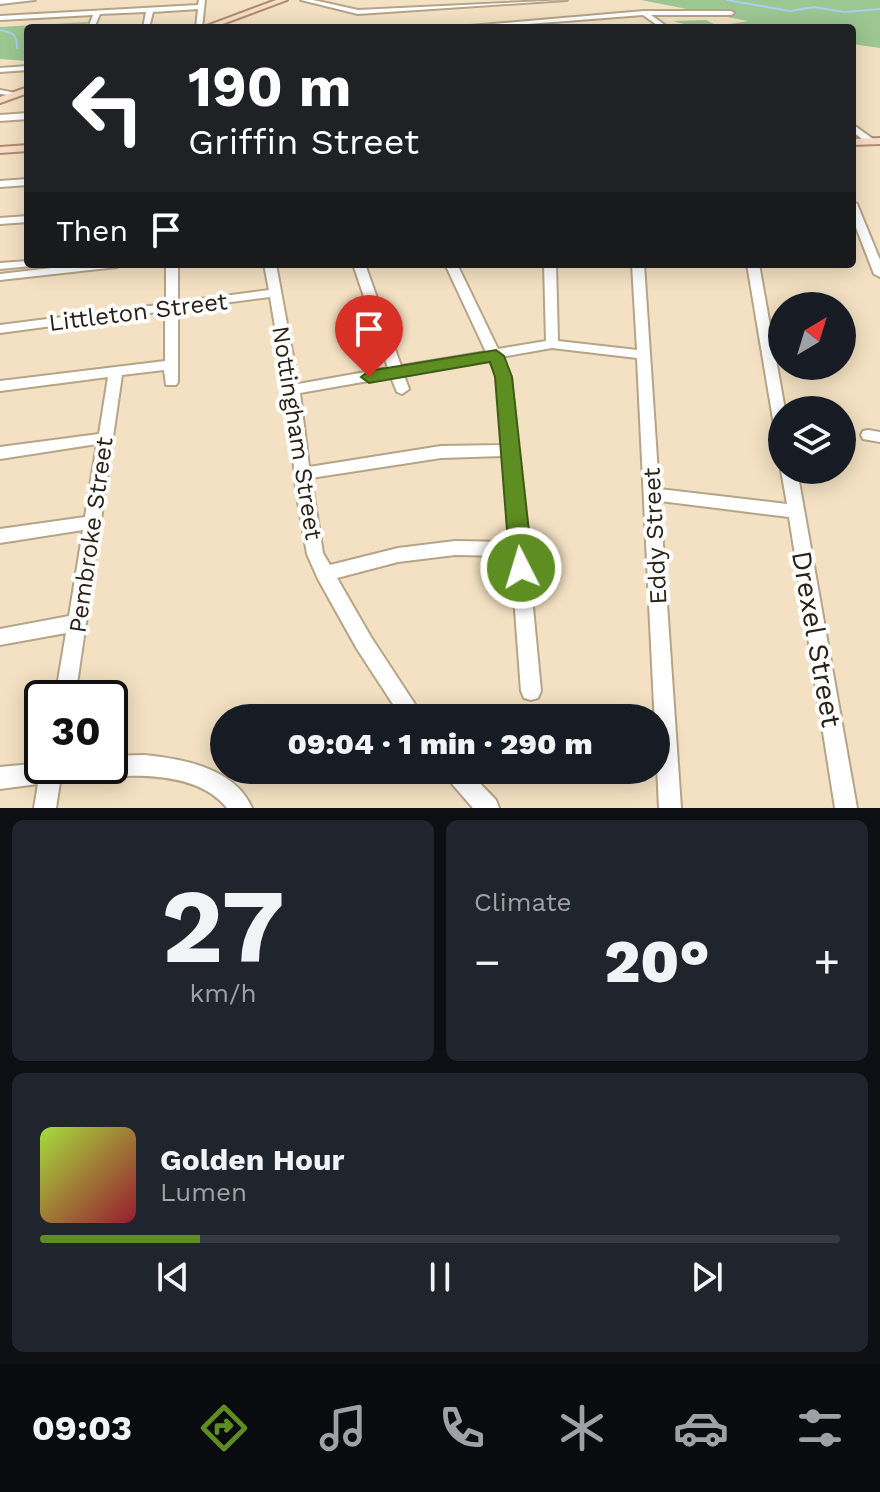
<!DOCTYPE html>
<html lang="en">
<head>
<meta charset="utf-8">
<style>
  body { margin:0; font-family:"Work Sans",sans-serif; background:#20242c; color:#f1f3f6; height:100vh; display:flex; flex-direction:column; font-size:30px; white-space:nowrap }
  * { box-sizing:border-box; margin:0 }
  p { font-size:26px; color:#9ea1a6 }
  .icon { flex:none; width:44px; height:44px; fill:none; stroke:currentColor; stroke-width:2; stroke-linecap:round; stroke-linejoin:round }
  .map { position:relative; height:808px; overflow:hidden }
  .side { display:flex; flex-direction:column; gap:12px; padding:12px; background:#0d0f14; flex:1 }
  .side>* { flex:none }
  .hud { position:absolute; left:24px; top:24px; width:832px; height:244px; border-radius:8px; box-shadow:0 4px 20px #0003; background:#202124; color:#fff; overflow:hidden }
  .needle { width:52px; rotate:38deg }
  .tools { position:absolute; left:768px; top:292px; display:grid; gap:16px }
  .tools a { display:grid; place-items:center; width:88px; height:88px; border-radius:50%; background:#171b24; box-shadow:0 4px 20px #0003; font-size:40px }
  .speed { position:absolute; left:24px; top:680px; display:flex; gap:16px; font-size:40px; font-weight:700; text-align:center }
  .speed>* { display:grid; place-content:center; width:104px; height:104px; border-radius:50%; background:#171b24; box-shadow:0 4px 20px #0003; line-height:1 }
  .speed .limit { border:4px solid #111; border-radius:12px; background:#fff; color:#111 }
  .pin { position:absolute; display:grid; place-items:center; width:68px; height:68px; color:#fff; margin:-82px -34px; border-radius:50% 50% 50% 0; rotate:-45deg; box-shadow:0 0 8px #0007 }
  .pin .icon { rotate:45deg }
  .me { position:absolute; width:88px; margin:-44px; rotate:355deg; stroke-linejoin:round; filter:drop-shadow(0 0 6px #0008) }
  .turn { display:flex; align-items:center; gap:28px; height:168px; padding:0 32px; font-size:36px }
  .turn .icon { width:104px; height:104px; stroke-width:2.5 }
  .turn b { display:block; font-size:56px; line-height:68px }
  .then { display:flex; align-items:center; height:76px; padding:0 32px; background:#0003; gap:16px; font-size:30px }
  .big { font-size:60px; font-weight:800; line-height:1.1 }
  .side .card { flex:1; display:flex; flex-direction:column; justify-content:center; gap:12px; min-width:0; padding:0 28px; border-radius:12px; background:#20242c }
  .side .dial { align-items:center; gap:0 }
  .dial b { font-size:104px; line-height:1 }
  .song { display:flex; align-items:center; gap:24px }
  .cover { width:96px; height:96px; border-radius:12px; background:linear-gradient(135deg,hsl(80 70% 55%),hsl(350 70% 35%)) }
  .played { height:8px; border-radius:4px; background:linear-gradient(90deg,#5e8d21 20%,#363941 20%) }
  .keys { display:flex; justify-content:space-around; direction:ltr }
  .heat { display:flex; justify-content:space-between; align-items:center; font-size:44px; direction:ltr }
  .side .tiles { flex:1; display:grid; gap:12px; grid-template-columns:1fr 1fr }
  .card:last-child { grid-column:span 2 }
  .trip { position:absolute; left:210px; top:704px; width:460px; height:80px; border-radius:40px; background:#171b24; box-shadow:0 4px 20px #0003; font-weight:800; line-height:80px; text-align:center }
  .menu { display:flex; height:128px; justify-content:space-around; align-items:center; background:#090b0e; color:#9ea1a6 }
  .menu .icon { width:56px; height:56px }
  .menu .on { color:#5e8d21 }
  .menu b { font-size:36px; color:#f1f3f6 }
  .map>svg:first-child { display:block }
</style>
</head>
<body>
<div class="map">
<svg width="880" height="808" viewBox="0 0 880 808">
  <rect width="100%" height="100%" fill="#f4e1c3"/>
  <g fill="#9cc791">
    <polygon points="641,0 880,0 880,48 852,44 852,28 687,28 685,26 691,26 673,21 706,20 718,26 748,21"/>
    <polygon points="88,22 85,28 28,28 28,66 25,66 27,61 0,59 0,27"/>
  </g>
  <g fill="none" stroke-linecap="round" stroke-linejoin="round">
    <g stroke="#a8cef4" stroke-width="2">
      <polyline points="727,0 790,11 814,7 844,12 880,9"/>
      <path d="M0,30C13,33 17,34 17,48"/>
    </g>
    <g stroke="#b5a487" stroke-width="4">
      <g id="minor">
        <polygon points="0,0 35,0 0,4"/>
        <polygon points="199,0 205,0 202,28 196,28 198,9 153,12 149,28 143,28 146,12 100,14 94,28 88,28 93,15 0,20 0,16 198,5"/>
        <polygon points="301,0 313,0 358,10 567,0 358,14"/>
        <polygon points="644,11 731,11 734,13 731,15 651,15 669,28 661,28 643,15 476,28 447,28"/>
        <polygon points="28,66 28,70 0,72 0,68"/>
        <polygon points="0,90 21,94 17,96 0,94"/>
        <polygon points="28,113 28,119 0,121 0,115"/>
        <polygon points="852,124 873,139 873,143 867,143 852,131"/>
        <polygon points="28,179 28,185 0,187 0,181"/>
        <polygon points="852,201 857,204 880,260 880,277 874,274 852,217"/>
        <polygon points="28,216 28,222 0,224 0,218"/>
        <polygon points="28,261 28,264 34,264 32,266 0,269 0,263"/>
        <polygon points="86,264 123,264 117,267 0,280 0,274"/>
        <path d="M166,264H178V302L269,290L264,264H276L298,384L388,368L353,264H365L401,366L486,352L445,264H457L498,349L546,341L544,264H556L558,341L637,350L632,264H644L659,489L787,504L781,470H797L857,808H835L789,517L660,501L681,808H659L637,358L552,348L501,357L511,377L541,691L538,698L531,700L524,698L521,691L511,556L455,555L398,562L337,578L371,637L424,718H402L357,649L318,579L307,554L296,490L289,409L270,297L178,309V382L176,385H166L164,370L122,375L75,698H55L66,633L0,645V629L69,616L83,530L0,543V529L85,517L97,444L0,459V447L99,434L108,377L0,391V381L165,361V311L0,333V325L166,304ZM489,359L497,377L502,445L441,446L309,467L300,393L391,377L397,392L402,394L409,389L404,375ZM503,456L510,542L455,541L398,548L330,565L323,553L311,478L441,458Z"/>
        <polygon points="747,264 759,264 785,410 782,410 782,436 777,435 775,431"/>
        <polygon points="868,430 880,432 880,442 863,439 861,435 863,431"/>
        <path d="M145,755C183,759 235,768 252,808H227C192,764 108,776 60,782L56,808H34L38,784L0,789V767L42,763V766H110V756Z"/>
        <polygon points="443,770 467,770 496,800 499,808 473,808 446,777"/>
      </g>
    </g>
    <g stroke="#ae8c70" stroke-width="4">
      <g id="major">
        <polygon points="276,0 287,0 212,28 201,28"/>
        <polygon points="28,87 28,93 0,103 0,97"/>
        <polygon points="880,138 880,144 852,145 852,139"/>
        <polygon points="28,145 28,151 0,153 0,147"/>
      </g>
    </g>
    <use href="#minor" fill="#fff" fill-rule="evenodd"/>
    <use href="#major" fill="#f9dcc6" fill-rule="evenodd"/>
  </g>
  <polygon fill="#5e8d21" stroke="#3d5c15" stroke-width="2" points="496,350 504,356 512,377 533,568 529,575 521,577 514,575 510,568 495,377 490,362 369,383 361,377 369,371"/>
  <g text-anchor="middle" stroke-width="8" stroke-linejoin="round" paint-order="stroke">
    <g font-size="24" fill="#292217" stroke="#fff">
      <text transform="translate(138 312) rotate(-7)" y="8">Littleton Street</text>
      <text transform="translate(297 433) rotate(81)" y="8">Nottingham Street</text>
      <text transform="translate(91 535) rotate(-82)" y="8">Pembroke Street</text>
      <text transform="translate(655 536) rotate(-93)" y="8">Eddy Street</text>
    </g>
    <g font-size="28" fill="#292217" stroke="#fff">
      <text transform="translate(817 639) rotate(80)" y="10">Drexel Street</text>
    </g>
  </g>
</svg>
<div class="tools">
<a><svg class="needle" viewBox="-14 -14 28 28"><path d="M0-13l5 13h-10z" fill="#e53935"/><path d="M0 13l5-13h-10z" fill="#9ea1a6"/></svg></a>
<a><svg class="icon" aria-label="layers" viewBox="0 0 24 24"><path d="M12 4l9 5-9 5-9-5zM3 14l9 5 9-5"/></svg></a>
</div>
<div class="speed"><div class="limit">30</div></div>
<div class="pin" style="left:369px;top:377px;background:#d93025"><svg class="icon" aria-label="arrive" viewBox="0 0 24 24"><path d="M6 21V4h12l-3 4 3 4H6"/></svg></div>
<svg class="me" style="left:521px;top:568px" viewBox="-20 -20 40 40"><circle r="17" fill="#5e8d21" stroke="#fff" stroke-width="3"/><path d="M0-11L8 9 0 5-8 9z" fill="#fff"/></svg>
<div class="trip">09:04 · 1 min · 290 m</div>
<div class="hud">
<div class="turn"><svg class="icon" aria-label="left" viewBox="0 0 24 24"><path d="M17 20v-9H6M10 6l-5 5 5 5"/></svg><div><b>190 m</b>Griffin Street</div></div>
<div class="then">Then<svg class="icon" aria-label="arrive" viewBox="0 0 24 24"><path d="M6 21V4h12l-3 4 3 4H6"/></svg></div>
</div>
</div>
<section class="side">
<div class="tiles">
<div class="card dial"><b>27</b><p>km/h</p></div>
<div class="card"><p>Climate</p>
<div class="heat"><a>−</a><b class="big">20°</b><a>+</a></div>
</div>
<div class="card">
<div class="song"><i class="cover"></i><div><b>Golden Hour</b><p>Lumen</p></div></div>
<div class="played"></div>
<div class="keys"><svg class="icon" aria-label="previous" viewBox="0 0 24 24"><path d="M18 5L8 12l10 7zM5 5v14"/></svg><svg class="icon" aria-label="pause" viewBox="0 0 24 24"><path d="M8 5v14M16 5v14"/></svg><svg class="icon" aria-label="next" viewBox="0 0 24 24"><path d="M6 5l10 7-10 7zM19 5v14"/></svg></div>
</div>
</div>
</section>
<nav class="menu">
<b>09:03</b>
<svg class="icon on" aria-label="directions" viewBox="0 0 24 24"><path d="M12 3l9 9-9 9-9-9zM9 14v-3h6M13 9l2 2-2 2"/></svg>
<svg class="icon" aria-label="music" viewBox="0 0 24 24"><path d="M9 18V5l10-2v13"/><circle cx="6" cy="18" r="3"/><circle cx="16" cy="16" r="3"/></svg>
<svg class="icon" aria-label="phone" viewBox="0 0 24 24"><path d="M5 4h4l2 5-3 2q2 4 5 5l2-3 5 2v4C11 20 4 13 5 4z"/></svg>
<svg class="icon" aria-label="climate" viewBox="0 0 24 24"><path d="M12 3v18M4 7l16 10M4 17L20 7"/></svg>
<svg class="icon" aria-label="car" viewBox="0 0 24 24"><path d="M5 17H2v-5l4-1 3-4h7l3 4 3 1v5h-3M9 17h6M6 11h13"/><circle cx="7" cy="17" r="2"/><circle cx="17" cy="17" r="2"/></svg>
<svg class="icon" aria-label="filters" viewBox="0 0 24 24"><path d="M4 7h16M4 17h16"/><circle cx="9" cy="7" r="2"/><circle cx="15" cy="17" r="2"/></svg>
</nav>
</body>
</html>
